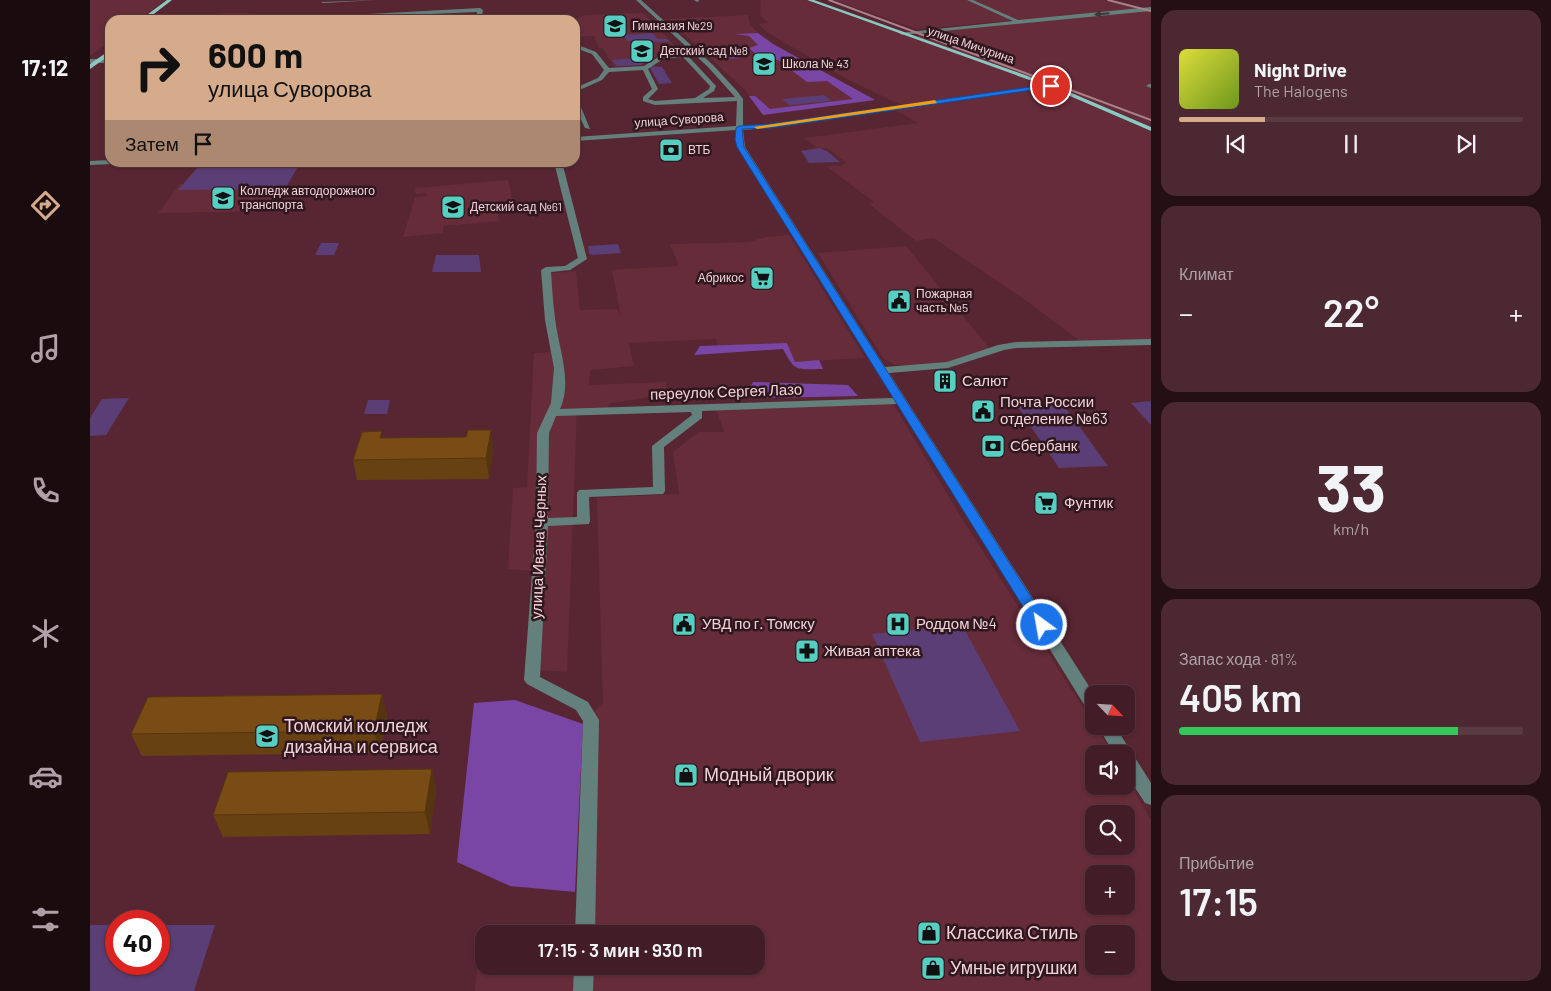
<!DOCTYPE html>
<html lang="ru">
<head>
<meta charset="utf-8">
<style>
  body { margin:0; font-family:Barlow,sans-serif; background:#4c2932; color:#f1f3f6; height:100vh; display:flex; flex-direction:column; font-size:19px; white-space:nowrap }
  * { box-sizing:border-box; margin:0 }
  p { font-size:16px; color:#aea1a7 }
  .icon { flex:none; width:28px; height:28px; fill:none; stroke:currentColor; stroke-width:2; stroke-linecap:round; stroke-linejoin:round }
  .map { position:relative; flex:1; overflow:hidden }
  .drawer { display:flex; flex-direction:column; gap:10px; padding:10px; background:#240f15; width:400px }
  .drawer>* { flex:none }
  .hud { position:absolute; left:15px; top:15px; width:475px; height:152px; border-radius:15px; box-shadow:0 1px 4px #0004,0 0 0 1px #5a3a43; background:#d6ab8b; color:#111; overflow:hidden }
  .needle { width:32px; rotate:115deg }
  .fabs { position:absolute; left:995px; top:685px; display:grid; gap:10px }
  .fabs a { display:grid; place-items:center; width:50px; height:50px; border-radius:10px; background:#421c26; box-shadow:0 1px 4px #0004,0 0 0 1px #5a3a43; font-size:25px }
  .speed { position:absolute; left:15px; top:910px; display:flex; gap:10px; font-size:25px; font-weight:700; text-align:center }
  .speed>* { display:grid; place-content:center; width:65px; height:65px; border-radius:50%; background:#421c26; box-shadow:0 1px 4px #0004,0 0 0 1px #5a3a43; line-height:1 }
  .speed .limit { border:8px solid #d22; background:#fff; color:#111 }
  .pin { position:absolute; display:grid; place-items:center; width:42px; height:42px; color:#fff; margin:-21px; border:2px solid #fff; border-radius:50%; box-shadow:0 1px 5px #0007 }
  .me { position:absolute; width:55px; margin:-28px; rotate:328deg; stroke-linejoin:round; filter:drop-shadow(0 0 4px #0008) }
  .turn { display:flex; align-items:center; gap:18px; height:105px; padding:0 20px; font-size:22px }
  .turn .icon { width:65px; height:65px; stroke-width:2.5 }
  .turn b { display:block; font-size:35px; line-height:42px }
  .then { display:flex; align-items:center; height:48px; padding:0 20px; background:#0003; gap:10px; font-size:19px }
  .big { font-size:38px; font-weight:600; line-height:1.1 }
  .drawer .card { flex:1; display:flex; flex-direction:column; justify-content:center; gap:8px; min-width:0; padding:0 18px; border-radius:15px; background:#4c2932 }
  .drawer .dial { align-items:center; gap:0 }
  .dial b { font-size:65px; line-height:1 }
  .song { display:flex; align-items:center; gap:15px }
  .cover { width:60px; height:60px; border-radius:8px; background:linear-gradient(135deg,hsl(60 70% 55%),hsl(80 70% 35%)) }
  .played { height:5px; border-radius:2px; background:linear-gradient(90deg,#d6ab8b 25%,#5a3a43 25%) }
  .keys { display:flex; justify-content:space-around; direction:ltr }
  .heat { display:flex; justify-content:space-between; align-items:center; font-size:28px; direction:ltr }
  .charge { height:8px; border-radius:4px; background:linear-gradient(90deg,#34c759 81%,#5a3a43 0) }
  .trip { position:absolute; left:385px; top:925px; width:290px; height:50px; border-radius:15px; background:#421c26; box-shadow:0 1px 4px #0004,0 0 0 1px #5a3a43; font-weight:600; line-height:50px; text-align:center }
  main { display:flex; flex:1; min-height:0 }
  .dock { display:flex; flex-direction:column; width:90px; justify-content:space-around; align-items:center; background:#1a0b0f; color:#aea1a7 }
  .dock .icon { width:35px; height:35px }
  .dock .current { color:#d6ab8b }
  .dock b { font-size:22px; color:#f1f3f6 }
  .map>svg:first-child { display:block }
</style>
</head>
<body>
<main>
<nav class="dock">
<b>17:12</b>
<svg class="icon current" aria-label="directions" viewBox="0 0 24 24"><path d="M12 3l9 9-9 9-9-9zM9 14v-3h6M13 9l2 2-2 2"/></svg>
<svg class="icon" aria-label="music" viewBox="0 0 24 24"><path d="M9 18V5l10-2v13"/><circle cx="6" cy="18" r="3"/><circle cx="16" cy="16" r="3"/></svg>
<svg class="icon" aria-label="phone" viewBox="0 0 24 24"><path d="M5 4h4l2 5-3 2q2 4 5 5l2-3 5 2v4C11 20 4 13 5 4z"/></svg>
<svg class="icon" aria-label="climate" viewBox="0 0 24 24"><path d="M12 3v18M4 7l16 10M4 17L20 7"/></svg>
<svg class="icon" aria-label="car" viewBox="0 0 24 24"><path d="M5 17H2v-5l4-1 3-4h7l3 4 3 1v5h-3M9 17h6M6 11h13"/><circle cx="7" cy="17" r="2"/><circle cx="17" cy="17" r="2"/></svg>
<svg class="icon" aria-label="filters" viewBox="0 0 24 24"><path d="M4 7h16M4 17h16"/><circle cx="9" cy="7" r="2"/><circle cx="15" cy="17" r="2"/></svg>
</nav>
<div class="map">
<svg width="1061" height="991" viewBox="0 0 1061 991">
  <rect width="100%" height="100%" fill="#582632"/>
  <g fill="#662c3a" fill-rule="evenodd">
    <polygon points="0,0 75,0 48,20 20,20 20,41 0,56"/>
    <polygon points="671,0 715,0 921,72 944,82 941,86 930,88 811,105 761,81 678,33 669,24 678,23 670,15"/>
    <polygon points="744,0 1014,0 1050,9 827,29"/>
    <polygon points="1061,11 1061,126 961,84 828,37 828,34 833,32"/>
    <polygon points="128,13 158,13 164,16 218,16 216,20 121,20"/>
    <polygon points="553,13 593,54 567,56 552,65 525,67 512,48 509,48 504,36 485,37 485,20 483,20 495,15"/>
    <polygon points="658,15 660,24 668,33 683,44 785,100 673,115 655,90 578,19"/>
    <polygon points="936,91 977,95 1061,132 1061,340 990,341 938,302 844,238 826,241 779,204 784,202 736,166 751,166 756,162 737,148 729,149 715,138 828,123 805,110"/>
    <polygon points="418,180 423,203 403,206 404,212 408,212 409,221 353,226 353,233 313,237 325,197 337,196 337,193 326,194 325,188"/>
    <polygon points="196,183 180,211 68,213 90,184"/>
    <polygon points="699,235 775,358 705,362 697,343 628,346 626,339 539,343 544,366 500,370 499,385 575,382 579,394 521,403 515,409 487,409 477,672 436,669 442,571 418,569 423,488 437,487 444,353 460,352 454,274 486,271 490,310 527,309 531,317 522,270 589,266 580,244 659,242 676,237"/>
    <polygon points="816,246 899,348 855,363 834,365 805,365 793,358 728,253"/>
    <path d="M799,397L874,522L1023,754H1004V786H1036V777L1061,820V991H385L391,930L486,927L496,720L513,703L507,498L589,494L583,452L608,432H634L625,406ZM1004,814H1036V846H1004ZM1004,874H1036V906H1004ZM394,934H666V966H394ZM1004,934H1036V966H1004Z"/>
  </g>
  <g fill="#5a3e75">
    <polygon points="563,33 567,39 577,39 580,42 537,41 533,35"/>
    <polygon points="563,57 551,65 527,66 522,60"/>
    <polygon points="559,66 572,67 582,83 569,84"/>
    <polygon points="734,95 742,101 699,105 692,99"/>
    <polygon points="729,148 737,151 750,162 719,163 711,151"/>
    <polygon points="209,165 195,189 88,190 107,168"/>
    <polygon points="231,243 249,243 244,255 225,255"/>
    <polygon points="528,244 531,253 503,255 499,254 498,246"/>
    <polygon points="346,255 389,255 391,272 342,272"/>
    <polygon points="39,398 16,435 0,436 0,418 12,399"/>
    <polygon points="278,400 300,400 297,414 274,414"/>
    <polygon points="1061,401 1061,425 1041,403"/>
    <polygon points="973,404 1018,466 969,468 927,406"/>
    <polygon points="872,625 930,731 830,742 782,634"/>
    <polygon points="0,925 26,925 26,964 69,964 69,925 125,925 104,991 0,991"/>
  </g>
  <g fill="#7946a5">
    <polygon points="668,33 683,44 785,100 673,115 659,96 665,96 680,109 763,99 737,81 717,82 688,60 670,58 659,48 668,45 659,36 645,34"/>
    <polygon points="647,46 651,51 651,58 630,59 619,49"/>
    <path d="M697,343L705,362L729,360L733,369C706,369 706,373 693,349L604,355L610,346Z"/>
    <polygon points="663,382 758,385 768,396 677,398 658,392"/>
    <polygon points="425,700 493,724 485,892 420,886 367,862 384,703"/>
  </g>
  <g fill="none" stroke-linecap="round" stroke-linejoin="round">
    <g fill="#64807d" fill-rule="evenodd">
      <polygon points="288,0 233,3 231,2"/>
      <path d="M546,0H551L623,65L647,91L653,99V126L680,124L961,84L964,86L680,128L653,130L655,147L795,367L857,362L908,345L926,342L1061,339V345L926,348L914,350L858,368L799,373L1004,694V713L998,711L808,404L612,411V418L574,447L575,491L573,494L499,497L500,521L499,524L458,526L450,677L498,702L509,720L505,934H485L493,721L486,710L437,684L434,680L446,521L447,433L461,403L464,368L455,320L451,270L456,267L475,266L488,258L464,162H472L497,259L480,270L461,272C462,288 463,303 465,318C468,347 483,381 470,409L804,398L647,147L646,130L485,141V137L646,126L647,101L565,105L553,101V97L562,89L553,70L519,72L512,80L485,92V88L508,78L514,70L502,54L485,48V44L506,52L519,68L554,66L570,56L603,54V56L599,57L626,86L624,91L613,98L645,97L618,67ZM593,57L620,86L619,89L605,98L565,101L558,99L568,89L558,69L573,59ZM601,412L602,415L562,446L563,487L489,490L487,493V517L458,518L459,433L466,416Z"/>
      <polygon points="604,0 609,0 609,1 607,2"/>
      <polygon points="877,0 883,0 928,20 1061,7 1061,11 812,35 809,33 923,21"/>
      <polygon points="390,8 393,10 392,16 397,20 387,18 387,12 226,19 223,17"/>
      <rect x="0" y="59" width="20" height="4"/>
      <polygon points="1059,84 1061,84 1061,88 1056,86"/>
      <polygon points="485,98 488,100 500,129 495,128 485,107"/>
      <polygon points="20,160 23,164 0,165 0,161"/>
      <polygon points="1008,726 1025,726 1061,783 1061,805 1055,803 1036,774 1036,754 1024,754"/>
      <polygon points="484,966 504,966 503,991 483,991"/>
    </g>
    <g fill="#8ac7c0" fill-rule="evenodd">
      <polygon points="77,0 82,0 56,20 50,20"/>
      <polygon points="717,0 724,0 963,85 1061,127 1061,131 959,87"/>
      <polygon points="20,50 20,55 0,69 0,64"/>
    </g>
    <g stroke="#aa818a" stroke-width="2">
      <polyline points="739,0 1061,120"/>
      <polyline points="1018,0 1061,11"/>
    </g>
  </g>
  <g fill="#684113">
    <polygon points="403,450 399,479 267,480 263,460"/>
    <polygon points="292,694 297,716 290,753 52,756 41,734"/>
    <polygon points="342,769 346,791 340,834 133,837 123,815"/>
  </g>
  <g fill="#55350f">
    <polygon points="401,430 403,450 399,479 396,458"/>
    <polygon points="292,694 297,716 290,753 284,731"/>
    <polygon points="342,769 346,791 340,834 335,812"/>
  </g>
  <g fill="#794c16" stroke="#55350f">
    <polygon points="378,430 401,430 396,458 263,460 272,432 292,431 290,438 376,437"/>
    <polygon points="292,694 284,731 41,734 58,697"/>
    <polygon points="342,769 335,812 123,815 138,772"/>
  </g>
  <defs><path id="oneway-solid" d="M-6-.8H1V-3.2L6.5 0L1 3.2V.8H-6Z" transform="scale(1.25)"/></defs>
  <use fill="#3f373a" href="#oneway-solid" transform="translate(1012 14) rotate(175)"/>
  <polygon fill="#1a73e8" stroke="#114b97" points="961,84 963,87 680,128 652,129 654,147 957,622 959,625 957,629 947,629 647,147 645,139 646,128 649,126 680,124"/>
  <polygon fill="#f59e0b" points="845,100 847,103 667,129 664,127"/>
  <defs>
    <g id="school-square" transform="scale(1.25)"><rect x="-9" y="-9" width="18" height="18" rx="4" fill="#57cec2" stroke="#2f181d"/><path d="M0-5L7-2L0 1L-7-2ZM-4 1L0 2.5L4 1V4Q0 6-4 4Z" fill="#111"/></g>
    <g id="bank-square" transform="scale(1.25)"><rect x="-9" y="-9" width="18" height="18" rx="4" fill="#57cec2" stroke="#2f181d"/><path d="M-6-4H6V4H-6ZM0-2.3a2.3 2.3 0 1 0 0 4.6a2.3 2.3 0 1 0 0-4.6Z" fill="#111"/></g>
    <g id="university-square" transform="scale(1.25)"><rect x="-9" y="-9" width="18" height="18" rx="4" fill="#57cec2" stroke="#2f181d"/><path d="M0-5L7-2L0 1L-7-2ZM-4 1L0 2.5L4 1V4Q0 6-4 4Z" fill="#111"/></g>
    <g id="supermarket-square" transform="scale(1.25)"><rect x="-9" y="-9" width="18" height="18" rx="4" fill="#57cec2" stroke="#2f181d"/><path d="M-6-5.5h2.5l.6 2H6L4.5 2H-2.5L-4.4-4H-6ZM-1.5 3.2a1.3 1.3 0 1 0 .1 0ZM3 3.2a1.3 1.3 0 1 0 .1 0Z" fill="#111"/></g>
    <g id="civic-square" transform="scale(1.25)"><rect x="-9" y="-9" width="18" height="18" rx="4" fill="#57cec2" stroke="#2f181d"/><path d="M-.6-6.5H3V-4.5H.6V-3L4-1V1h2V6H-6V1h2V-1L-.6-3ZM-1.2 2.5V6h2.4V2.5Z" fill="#111"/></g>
    <g id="building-square" transform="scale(1.25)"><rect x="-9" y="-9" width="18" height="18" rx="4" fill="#57cec2" stroke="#2f181d"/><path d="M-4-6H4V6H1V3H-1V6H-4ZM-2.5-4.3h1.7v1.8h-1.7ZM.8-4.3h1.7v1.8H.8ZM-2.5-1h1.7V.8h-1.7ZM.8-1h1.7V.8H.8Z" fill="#111"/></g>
    <g id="hospital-square" transform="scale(1.25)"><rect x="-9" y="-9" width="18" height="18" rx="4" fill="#57cec2" stroke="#2f181d"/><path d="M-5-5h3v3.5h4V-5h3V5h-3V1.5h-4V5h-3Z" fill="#111"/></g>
    <g id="pharmacy-square" transform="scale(1.25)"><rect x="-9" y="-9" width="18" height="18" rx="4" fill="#57cec2" stroke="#2f181d"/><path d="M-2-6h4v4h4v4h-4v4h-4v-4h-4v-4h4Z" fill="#111"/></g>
    <g id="shop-square" transform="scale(1.25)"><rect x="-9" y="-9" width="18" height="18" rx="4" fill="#57cec2" stroke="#2f181d"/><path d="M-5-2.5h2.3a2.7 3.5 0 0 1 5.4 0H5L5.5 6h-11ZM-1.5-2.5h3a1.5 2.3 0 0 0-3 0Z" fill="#111"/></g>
  </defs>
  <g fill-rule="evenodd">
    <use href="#school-square" x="525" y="26"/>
    <use href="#school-square" x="552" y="51"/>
    <use href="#school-square" x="674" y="64"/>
    <use href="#bank-square" x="581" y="150"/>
    <use href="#university-square" x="133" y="198"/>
    <use href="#school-square" x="363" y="207"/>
    <use href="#supermarket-square" x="672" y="278"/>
    <use href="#civic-square" x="809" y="301"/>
    <use href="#building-square" x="855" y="381"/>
    <use href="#civic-square" x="893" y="411"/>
    <use href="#bank-square" x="903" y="446"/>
    <use href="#supermarket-square" x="956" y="503"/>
    <use href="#civic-square" x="594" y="624"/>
    <use href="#hospital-square" x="808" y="624"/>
    <use href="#pharmacy-square" x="717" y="651"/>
    <use href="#university-square" x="177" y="736"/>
    <use href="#shop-square" x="596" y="775"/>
    <use href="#shop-square" x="839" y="933"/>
    <use href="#shop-square" x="843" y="968"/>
  </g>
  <g text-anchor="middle" stroke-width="5" stroke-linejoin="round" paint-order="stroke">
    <g font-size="12" fill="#f2d1d7" stroke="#2f181d" text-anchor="start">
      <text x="542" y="30">Гимназия №29</text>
      <text x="570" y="55">Детский сад №8</text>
      <text x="692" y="68">Школа № 43</text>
      <text x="598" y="154">ВТБ</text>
      <text x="150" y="195">Колледж автодорожного<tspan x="150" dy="14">транспорта</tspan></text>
      <text x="380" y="211">Детский сад №61</text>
      <text x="654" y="282" text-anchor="end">Абрикос</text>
      <text x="826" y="298">Пожарная<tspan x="826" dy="14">часть №5</tspan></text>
    </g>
    <g font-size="12" fill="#f2d1d7" stroke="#2f181d">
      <text transform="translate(881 45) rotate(19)" y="4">улица Мичурина</text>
      <text transform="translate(589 120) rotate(-4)" y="4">улица Суворова</text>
    </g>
    <g font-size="15" fill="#f2d1d7" stroke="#2f181d" text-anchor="start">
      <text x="872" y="386">Салют</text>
      <text x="910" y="407">Почта России<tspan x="910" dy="17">отделение №63</tspan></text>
      <text x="920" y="451">Сбербанк</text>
      <text x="974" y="508">Фунтик</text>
      <text x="612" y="629">УВД по г. Томску</text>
      <text x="826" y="629">Роддом №4</text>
      <text x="734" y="656">Живая аптека</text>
    </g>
    <g font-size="15" fill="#f2d1d7" stroke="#2f181d">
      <text transform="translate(636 392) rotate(-2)" y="5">переулок Сергея Лазо</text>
      <text transform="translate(449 547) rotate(-88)" y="5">улица Ивана Черных</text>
    </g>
    <g font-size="18" fill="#f2d1d7" stroke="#2f181d" text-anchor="start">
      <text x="194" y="732">Томский колледж<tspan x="194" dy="21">дизайна и сервиса</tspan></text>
      <text x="614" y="781">Модный дворик</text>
      <text x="856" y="939">Классика Стиль</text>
      <text x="860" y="974">Умные игрушки</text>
    </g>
  </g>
</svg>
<div class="fabs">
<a><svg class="needle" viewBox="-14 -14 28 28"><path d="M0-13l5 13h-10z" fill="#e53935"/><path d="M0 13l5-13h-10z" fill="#aea1a7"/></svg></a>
<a><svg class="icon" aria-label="sound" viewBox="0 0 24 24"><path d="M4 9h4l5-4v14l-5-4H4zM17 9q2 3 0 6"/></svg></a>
<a><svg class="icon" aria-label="search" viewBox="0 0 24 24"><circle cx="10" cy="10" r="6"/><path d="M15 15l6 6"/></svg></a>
<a>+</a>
<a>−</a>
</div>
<div class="speed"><div class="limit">40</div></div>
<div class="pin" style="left:961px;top:86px;background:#d93025"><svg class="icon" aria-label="arrive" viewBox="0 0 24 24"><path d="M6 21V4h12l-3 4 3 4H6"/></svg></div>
<svg class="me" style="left:952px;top:625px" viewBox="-20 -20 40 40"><circle r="17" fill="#1a73e8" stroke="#fff" stroke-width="3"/><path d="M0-11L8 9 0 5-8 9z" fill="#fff"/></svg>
<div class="trip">17:15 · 3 мин · 930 m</div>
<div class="hud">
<div class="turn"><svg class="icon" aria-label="right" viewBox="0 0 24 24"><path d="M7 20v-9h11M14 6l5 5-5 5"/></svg><div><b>600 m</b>улица Суворова</div></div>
<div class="then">Затем<svg class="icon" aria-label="arrive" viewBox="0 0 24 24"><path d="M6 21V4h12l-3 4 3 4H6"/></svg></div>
</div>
</div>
<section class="drawer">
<div class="card">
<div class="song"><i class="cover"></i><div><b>Night Drive</b><p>The Halogens</p></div></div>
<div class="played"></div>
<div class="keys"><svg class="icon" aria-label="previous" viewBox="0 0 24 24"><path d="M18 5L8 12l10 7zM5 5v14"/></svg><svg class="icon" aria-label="pause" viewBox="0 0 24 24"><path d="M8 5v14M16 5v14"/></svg><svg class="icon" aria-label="next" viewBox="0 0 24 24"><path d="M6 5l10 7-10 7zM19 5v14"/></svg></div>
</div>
<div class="card"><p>Климат</p>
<div class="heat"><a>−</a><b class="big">22°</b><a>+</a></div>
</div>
<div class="card dial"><b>33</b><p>km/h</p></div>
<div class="card"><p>Запас хода · 81%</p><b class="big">405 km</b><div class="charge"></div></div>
<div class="card"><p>Прибытие</p><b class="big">17:15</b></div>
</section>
</main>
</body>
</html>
